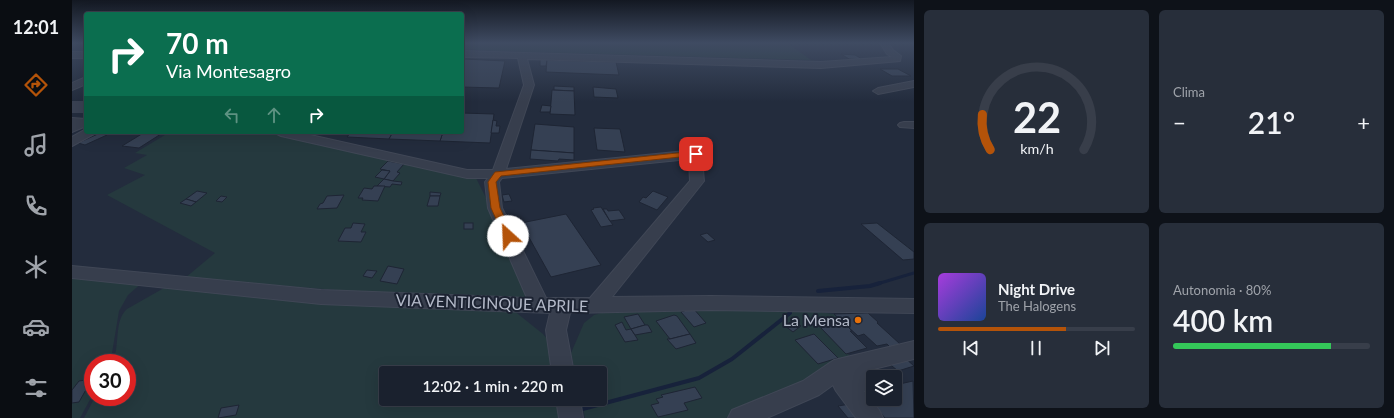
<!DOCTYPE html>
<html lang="it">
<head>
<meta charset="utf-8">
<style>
  body { margin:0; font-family:Lato,sans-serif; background:#272e3a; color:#f1f3f6; height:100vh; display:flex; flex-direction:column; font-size:15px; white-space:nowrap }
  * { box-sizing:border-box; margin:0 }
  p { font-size:13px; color:#9fa3aa }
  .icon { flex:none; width:22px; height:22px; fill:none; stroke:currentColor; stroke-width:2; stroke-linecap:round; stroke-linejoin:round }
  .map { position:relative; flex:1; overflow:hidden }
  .details { display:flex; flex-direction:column; gap:10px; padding:10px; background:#0e1219; width:480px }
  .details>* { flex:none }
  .banner { position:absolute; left:12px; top:12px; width:380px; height:122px; border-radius:4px; box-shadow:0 4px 16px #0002,0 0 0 1px #383e4a; background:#0b6e4f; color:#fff; overflow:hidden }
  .fabs { position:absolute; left:794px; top:370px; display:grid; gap:8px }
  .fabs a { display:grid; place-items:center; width:36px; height:36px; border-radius:4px; background:#1a212e; box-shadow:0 4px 16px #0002,0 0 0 1px #383e4a; font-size:20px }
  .speed { position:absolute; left:12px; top:354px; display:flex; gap:8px; font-size:20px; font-weight:700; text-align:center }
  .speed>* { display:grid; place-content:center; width:52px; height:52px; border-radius:50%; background:#1a212e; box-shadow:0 4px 16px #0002,0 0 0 1px #383e4a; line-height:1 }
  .speed .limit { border:6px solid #d22; background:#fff; color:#111 }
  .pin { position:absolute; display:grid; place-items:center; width:34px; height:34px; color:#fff; margin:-17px; border-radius:8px; box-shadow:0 2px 6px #0006 }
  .me { position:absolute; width:44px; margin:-22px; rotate:335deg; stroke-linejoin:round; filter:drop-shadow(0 0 3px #0008) }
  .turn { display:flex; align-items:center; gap:14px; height:84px; padding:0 16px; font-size:18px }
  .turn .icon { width:52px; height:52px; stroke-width:2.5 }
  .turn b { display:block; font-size:28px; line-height:34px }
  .lanes { display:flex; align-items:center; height:38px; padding:0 16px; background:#0003; justify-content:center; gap:20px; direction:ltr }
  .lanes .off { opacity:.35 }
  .big { font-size:30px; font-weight:600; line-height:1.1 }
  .details .tile { flex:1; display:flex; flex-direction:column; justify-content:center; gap:6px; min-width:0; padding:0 14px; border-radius:6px; background:#272e3a }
  .details .dial { align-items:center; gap:0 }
  .dial svg { height:104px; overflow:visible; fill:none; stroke:#383e4a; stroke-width:7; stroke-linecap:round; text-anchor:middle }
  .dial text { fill:#f1f3f6; stroke:none }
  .song { display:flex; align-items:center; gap:12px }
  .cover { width:48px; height:48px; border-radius:6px; background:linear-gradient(135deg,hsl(280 70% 55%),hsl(220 70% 35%)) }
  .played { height:4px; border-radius:2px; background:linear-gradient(90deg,#b45309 65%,#383e4a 65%) }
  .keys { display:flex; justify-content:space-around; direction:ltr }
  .heat { display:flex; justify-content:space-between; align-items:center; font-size:22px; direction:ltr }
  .charge { height:6px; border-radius:3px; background:linear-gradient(90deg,#34c759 80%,#383e4a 0) }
  .details .tiles { flex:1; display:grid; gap:10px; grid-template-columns:repeat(2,1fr) }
  .trip { position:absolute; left:307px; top:366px; width:228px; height:40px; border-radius:4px; background:#1a212e; box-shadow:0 4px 16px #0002,0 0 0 1px #383e4a; font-weight:600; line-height:40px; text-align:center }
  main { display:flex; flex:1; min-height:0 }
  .tabs { display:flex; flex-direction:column; width:72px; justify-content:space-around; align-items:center; background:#0a0d12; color:#9fa3aa }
  .tabs .icon { width:28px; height:28px }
  .tabs .current { color:#b45309 }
  .tabs b { font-size:18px; color:#f1f3f6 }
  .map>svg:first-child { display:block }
</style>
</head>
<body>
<main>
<nav class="tabs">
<b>12:01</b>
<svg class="icon current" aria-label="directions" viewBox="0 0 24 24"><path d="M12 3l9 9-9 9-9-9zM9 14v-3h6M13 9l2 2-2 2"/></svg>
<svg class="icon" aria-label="music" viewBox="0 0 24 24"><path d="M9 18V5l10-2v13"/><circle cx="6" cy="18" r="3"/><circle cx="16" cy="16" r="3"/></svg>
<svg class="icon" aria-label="phone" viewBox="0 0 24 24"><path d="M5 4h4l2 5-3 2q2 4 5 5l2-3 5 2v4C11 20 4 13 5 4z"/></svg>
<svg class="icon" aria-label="climate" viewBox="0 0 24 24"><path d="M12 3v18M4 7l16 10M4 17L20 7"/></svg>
<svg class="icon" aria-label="car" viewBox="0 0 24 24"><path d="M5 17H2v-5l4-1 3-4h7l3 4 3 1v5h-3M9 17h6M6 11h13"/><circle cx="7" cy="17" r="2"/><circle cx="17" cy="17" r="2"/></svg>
<svg class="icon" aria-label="filters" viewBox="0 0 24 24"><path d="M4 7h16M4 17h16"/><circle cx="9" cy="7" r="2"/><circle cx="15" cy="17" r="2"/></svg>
</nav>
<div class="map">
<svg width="842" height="418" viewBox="0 0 842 418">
  <rect width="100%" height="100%" fill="#232c3d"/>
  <g fill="#25393e">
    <polygon points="390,43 715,43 739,60 427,51 390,49"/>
    <polygon points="98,132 206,132 401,172 468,306 113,278 143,253 35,195 73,175 52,168 75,155 63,153"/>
    <polygon points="0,274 72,281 56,295 47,311 39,359 37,363 21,363 21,394 8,418 0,418"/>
    <path d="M99,284L436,306L471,334L485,351L489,373H314V399H493L497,418H12L23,397H55V363H40C49,346 41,322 55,309Z"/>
    <polygon points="705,307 762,314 771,322 749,328 779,357 734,385 654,418 513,418 509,399 528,399 528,373 503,373 499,353 512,323 522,315 536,311"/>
  </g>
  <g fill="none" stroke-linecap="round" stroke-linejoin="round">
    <polyline stroke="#17223b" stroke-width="3" points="805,284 842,273"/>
    <g stroke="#17223b" stroke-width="4">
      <polyline points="746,291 798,286 808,283"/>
      <polyline points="509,418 507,410 627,378 660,359 718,313"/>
    </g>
  </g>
  <g fill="#354053" stroke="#1e2534">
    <polygon points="769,54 783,55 792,60 777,59"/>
    <polygon points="392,59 433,61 427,88 390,87 390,65"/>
    <polygon points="468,59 475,60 474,66 468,66"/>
    <polygon points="475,60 544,62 547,75 474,72"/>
    <polygon points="808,69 826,69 839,76 820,76"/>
    <polygon points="482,86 502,87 502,91 482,90"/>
    <polygon points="521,87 544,89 546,98 522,97"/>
    <polygon points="480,90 502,91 503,115 478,114"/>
    <polygon points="470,105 479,106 478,112 468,112"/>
    <polygon points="390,113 422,114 418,143 368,141 371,132 390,132"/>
    <polygon points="421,120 425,121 424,126 428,126 427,133 419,133"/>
    <polygon points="463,124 502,127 502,153 459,150"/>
    <polygon points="522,128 548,129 553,152 525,150"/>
    <polygon points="73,132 92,132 67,148 50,146"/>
    <polygon points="279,132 321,132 317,139 275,137"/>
    <polygon points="321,132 371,132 368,141 317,139"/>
    <polygon points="28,133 35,135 13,145 6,143"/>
    <polygon points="459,150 502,153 502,160 487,159 486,161 458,159"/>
    <polygon points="316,161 332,164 325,172 328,173 321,181 312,179 318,171 308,169"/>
    <polygon points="310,170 318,171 312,179 303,177"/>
    <polygon points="312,179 321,181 330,182 329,185 320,184 318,187 305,186"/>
    <polygon points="302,186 313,186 306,201 290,200 291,198 286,198 292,188 300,189"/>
    <polygon points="125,191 135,193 124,202 114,199"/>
    <polygon points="581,191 596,197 585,210 567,202 571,197 574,198"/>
    <polygon points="358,192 369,193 368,196 358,196"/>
    <polygon points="437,194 440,201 432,202 430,195"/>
    <polygon points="272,195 265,208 245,209 248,204 251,203 255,196"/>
    <polygon points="149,196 155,197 150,202 144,201"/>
    <polygon points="358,196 368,196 366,206 355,206"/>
    <polygon points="114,199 124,202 119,206 108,203"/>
    <polygon points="529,207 538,221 541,225 529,227 519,210 522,209 521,208"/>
    <polygon points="531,209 535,209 536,211 547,210 553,219 538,221"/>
    <polygon points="494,214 529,265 479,277 449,223"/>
    <polygon points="281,223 293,224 289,232 294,232 289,242 266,241 273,228 279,228"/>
    <rect x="392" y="223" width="9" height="6"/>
    <polygon points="805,223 842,252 842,259 831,260 789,224"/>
    <polygon points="635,233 643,240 636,242 628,235"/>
    <polygon points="316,266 332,269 325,284 308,281"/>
    <polygon points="295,270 304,271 305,271 300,278 291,276"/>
    <polygon points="621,308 634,323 622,327 609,312"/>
    <polygon points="796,313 806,322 805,323 828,344 818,347 815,344 805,346 792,334 786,336 762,314"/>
    <polygon points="566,314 573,325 559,329 552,317"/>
    <polygon points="602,315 605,316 618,334 598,339 584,321"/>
    <polygon points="721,320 729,326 721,332 713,326"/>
    <polygon points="550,322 554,330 559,329 566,340 553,342 543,325"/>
    <polygon points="771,322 780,331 778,331 795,348 774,354 749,328"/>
    <polygon points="573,325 576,325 580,332 563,335 559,329"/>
    <polygon points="618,334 624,343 604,349 595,339 598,339"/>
    <polygon points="742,334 766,358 746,364 723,340"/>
    <polygon points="832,357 842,366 826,371 814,361"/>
    <polygon points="20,379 7,402 0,403 0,390 7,381"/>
    <polygon points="841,381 842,418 813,418 789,391 801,389 801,399 823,399 823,385"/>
    <polygon points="623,387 630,398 612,403 616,410 586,417 579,405 587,403 584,399 591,397 589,395"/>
    <polygon points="778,404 790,418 776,418 766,406"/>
    <polygon points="167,405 164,415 146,418 149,408"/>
  </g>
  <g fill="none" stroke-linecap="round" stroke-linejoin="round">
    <polyline stroke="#394152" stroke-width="12" stroke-dasharray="12 6" stroke-linecap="butt" points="0,107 14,107"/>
    <g stroke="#404756" stroke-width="2">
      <g id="minor">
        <path d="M808,43H816L821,50L829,56L828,61L749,68L455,59L462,85L434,169L624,150L628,151C631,156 631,174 632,181L540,297L639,296L842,299V313L639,310L498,313L494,330L502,373H480L474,330L478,313L249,304L0,278V266L249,290L455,298L416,208L413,182L416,178H395L209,136L205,134L203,132H225L395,170H421L452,85L446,58L390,57V51L749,62L820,57L815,54ZM617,159L618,181L518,298H474L430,208L427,182L430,178Z"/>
        <rect x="0" y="52" width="14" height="6"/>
        <polygon points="14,77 14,84 0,90 0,83"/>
        <polygon points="842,81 842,87 806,94 801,91 806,88"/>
        <polygon points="0,118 14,119 14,126 0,132"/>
        <polygon points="832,122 842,122 842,128 828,127 826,125 828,123"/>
        <polygon points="14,129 14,132 24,132 22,134 0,146 0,137"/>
        <polygon points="842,341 842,359 794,371 801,370 809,373 811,377 801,377 801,390 792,391 807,410 811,418 784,418 764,391 761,385 747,395 695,418 656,418 660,410 731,381 762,360"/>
        <polygon points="484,399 508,399 511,418 487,418"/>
      </g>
    </g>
    <use href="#minor" fill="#373e4d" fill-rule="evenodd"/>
  </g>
  <linearGradient id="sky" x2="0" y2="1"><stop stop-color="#131822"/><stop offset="0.42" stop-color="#3f4b62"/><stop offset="1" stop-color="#3f4b62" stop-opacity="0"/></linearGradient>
  <rect width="842" height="102" fill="url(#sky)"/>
  <polygon fill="#b45309" stroke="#753606" points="624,151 628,154 627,155 429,176 424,182 428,208 441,236 439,239 433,239 419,208 416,182 423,172"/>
  <circle fill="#e8710a" stroke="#1c2332" stroke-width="1.5" cx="786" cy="320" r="4"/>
  <g text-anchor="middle" stroke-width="4" stroke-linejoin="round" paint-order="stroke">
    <g font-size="16" fill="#b3b9c8" stroke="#1c2332">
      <text transform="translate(420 303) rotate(2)" y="6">VIA VENTICINQUE APRILE</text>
    </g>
    <g font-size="16" fill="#b3b9c8" stroke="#1c2332" text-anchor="end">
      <text x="778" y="326">La Mensa</text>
    </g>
  </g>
</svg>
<div class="fabs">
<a><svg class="icon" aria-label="layers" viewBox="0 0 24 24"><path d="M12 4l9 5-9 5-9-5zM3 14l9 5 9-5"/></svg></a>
</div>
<div class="speed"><div class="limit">30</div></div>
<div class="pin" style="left:624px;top:154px;background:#d93025"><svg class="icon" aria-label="arrive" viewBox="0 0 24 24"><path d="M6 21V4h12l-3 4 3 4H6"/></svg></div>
<svg class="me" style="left:436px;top:236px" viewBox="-20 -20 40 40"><circle r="19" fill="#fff"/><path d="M0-13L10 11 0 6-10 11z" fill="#b45309"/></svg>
<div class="trip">12:02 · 1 min · 220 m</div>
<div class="banner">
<div class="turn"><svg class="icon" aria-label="right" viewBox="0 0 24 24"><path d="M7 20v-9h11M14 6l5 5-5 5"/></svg><div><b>70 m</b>Via Montesagro</div></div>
<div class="lanes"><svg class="icon off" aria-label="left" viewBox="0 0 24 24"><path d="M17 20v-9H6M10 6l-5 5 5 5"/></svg><svg class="icon off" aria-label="ahead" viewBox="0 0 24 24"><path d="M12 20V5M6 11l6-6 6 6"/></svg><svg class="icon" aria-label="right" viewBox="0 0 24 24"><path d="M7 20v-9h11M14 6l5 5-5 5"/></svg></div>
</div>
</div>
<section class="details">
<div class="tiles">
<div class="tile dial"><svg viewBox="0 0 100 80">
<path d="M14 69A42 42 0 1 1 86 69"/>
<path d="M14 69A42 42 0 0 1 8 42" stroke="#b45309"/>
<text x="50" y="56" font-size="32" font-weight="700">22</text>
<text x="50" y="72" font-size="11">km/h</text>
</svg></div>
<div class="tile"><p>Clima</p>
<div class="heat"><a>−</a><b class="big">21°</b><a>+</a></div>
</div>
<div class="tile">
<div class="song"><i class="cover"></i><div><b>Night Drive</b><p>The Halogens</p></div></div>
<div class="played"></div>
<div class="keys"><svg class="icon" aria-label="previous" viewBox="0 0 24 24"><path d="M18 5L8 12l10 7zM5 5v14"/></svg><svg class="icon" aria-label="pause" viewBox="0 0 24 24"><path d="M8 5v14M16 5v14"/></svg><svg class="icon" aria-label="next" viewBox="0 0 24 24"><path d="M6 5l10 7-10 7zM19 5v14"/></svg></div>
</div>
<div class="tile"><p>Autonomia · 80%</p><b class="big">400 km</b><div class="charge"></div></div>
</div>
</section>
</main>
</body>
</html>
